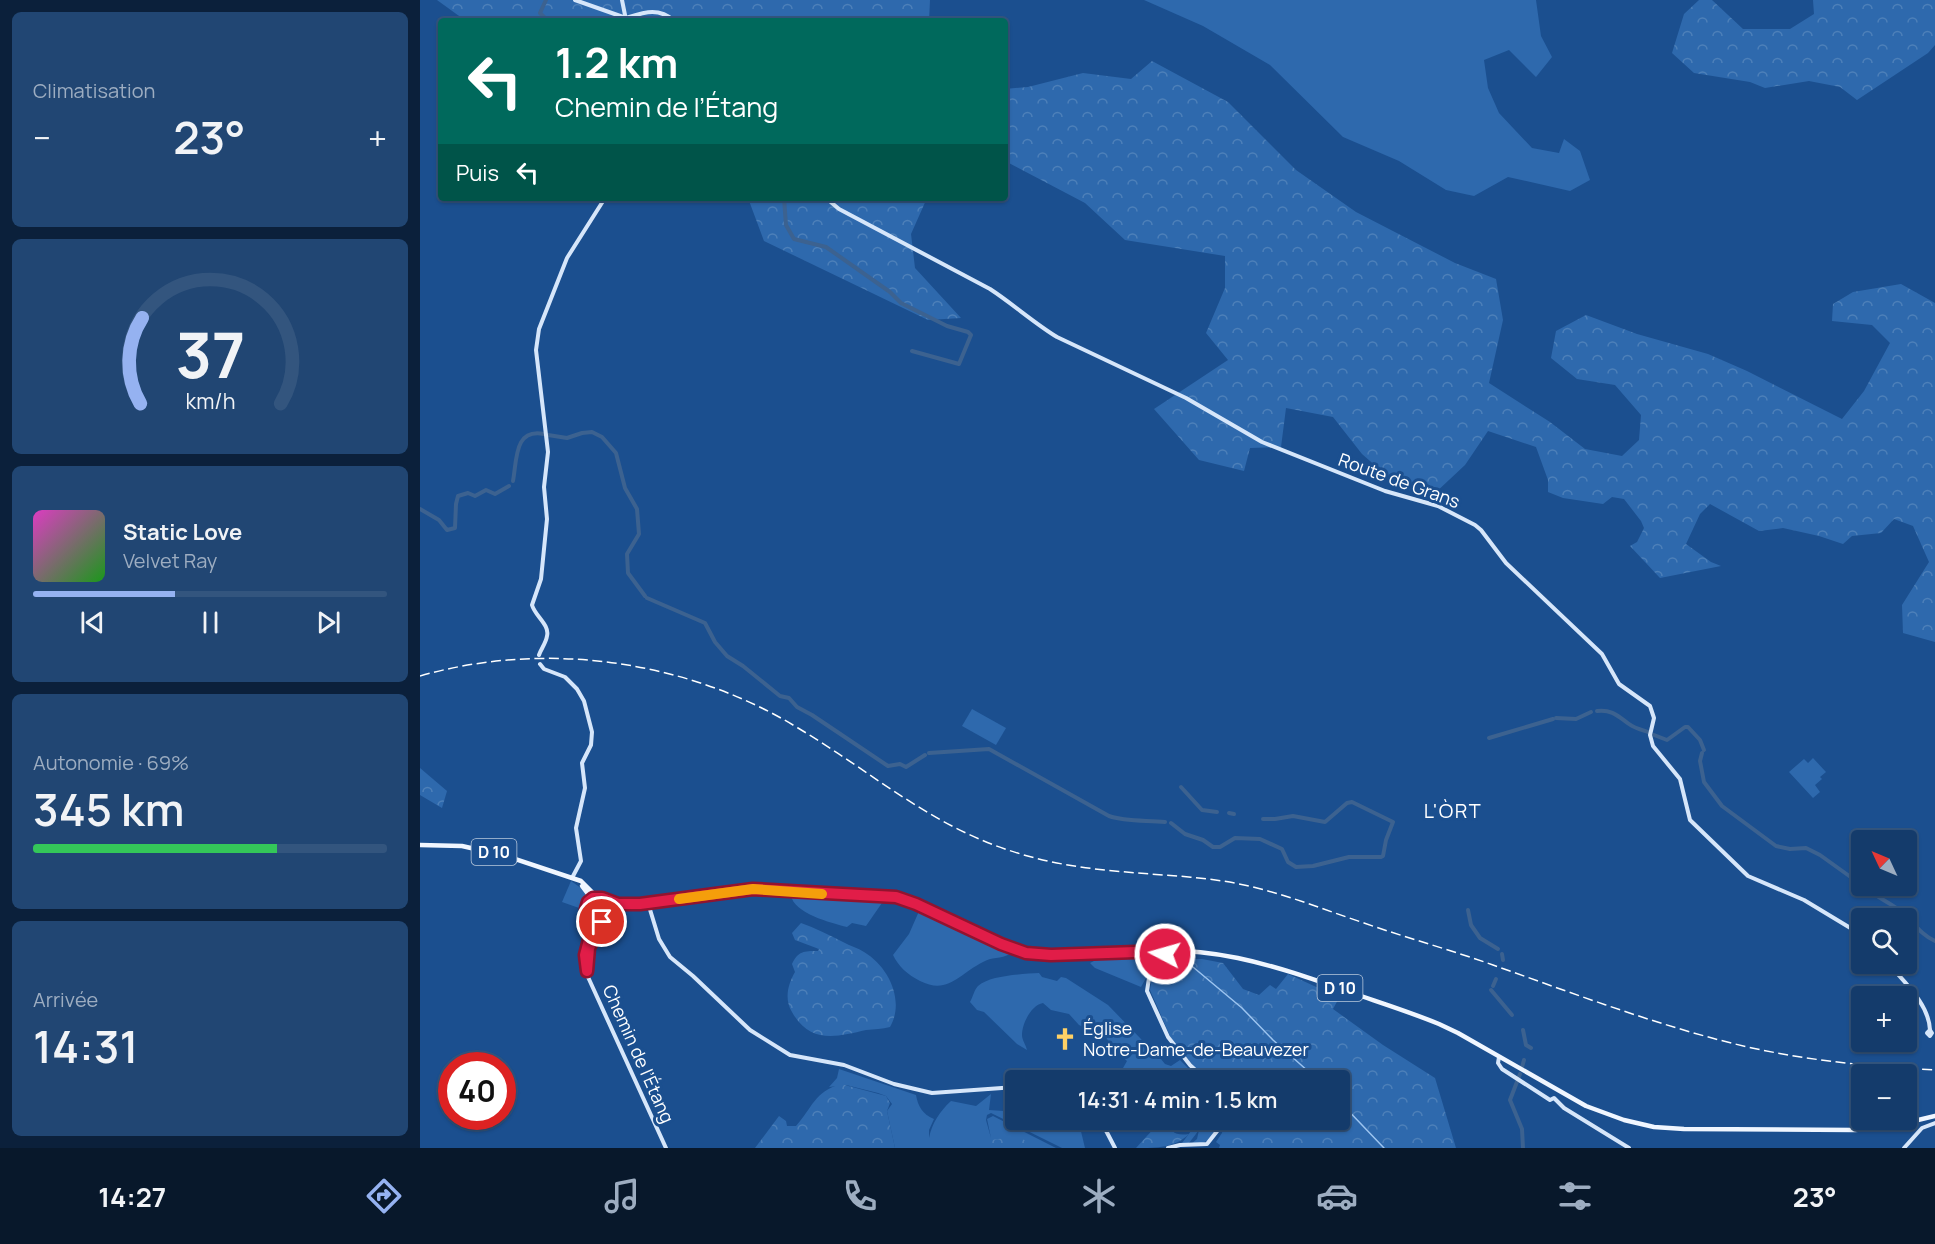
<!DOCTYPE html>
<html lang="fr">
<head>
<meta charset="utf-8">
<style>
  body { margin:0; font-family:Manrope,sans-serif; background:#214673; color:#f1f3f6; height:100vh; display:flex; flex-direction:column; font-size:22px; white-space:nowrap }
  * { box-sizing:border-box; margin:0 }
  p { font-size:20px; color:#9dadc1 }
  .icon { flex:none; width:33px; height:33px; fill:none; stroke:currentColor; stroke-width:2; stroke-linecap:round; stroke-linejoin:round }
  .map { position:relative; flex:1; overflow:hidden }
  .panel { display:flex; flex-direction:column; gap:12px; padding:12px; background:#0b203b; width:420px }
  .panel>* { flex:none }
  .top-card { position:absolute; left:18px; top:18px; width:570px; height:183px; border-radius:6px; box-shadow:0 2px 4px #0004,0 0 0 2px #33557e; background:#00695c; color:#fff; overflow:hidden }
  .needle { width:39px; rotate:314deg }
  .fabs { position:absolute; left:1431px; top:830px; display:grid; gap:12px }
  .fabs a { display:grid; place-items:center; width:66px; height:66px; border-radius:6px; background:#143b6b; box-shadow:0 2px 4px #0004,0 0 0 2px #33557e; font-size:30px }
  .speed { position:absolute; left:18px; top:1052px; display:flex; gap:12px; font-size:30px; font-weight:700; text-align:center }
  .speed>* { display:grid; place-content:center; width:78px; height:78px; border-radius:50%; background:#143b6b; box-shadow:0 2px 4px #0004,0 0 0 2px #33557e; line-height:1 }
  .speed .limit { border:9px solid #d22; background:#fff; color:#111 }
  .pin { position:absolute; display:grid; place-items:center; width:51px; height:51px; color:#fff; margin:-26px; border:3px solid #fff; border-radius:50%; box-shadow:0 2px 6px #0007 }
  .me { position:absolute; width:66px; margin:-33px; rotate:276deg; stroke-linejoin:round; filter:drop-shadow(0 0 4px #0008) }
  .turn { display:flex; align-items:center; gap:21px; height:126px; padding:0 18px; font-size:27px }
  .turn .icon { width:78px; height:78px; stroke-width:2.5 }
  .turn b { display:block; font-size:42px; line-height:51px }
  .then { display:flex; align-items:center; height:57px; padding:0 18px; background:#0003; gap:12px; font-size:22px }
  .big { font-size:45px; font-weight:600; line-height:1.1 }
  .panel .card { flex:1; display:flex; flex-direction:column; justify-content:center; gap:9px; min-width:0; padding:0 21px; border-radius:9px; background:#214673 }
  .panel .dial { align-items:center; gap:0 }
  .dial svg { height:156px; overflow:visible; fill:none; stroke:#33557e; stroke-width:7; stroke-linecap:round; text-anchor:middle }
  .dial text { fill:#f1f3f6; stroke:none }
  .song { display:flex; align-items:center; gap:18px }
  .cover { width:72px; height:72px; border-radius:9px; background:linear-gradient(135deg,hsl(310 70% 55%),hsl(120 70% 35%)) }
  .played { height:6px; border-radius:3px; background:linear-gradient(90deg,#95b2f1 40%,#33557e 40%) }
  .keys { display:flex; justify-content:space-around; direction:ltr }
  .heat { display:flex; justify-content:space-between; align-items:center; font-size:33px; direction:ltr }
  .charge { height:9px; border-radius:4px; background:linear-gradient(90deg,#34c759 69%,#33557e 0) }
  .trip { position:absolute; left:585px; top:1070px; width:345px; height:60px; border-radius:6px; background:#143b6b; box-shadow:0 2px 4px #0004,0 0 0 2px #33557e; font-weight:600; line-height:60px; text-align:center }
  .menu { display:flex; height:96px; justify-content:space-around; align-items:center; background:#08182b; color:#9dadc1 }
  .menu .icon { width:42px; height:42px }
  .menu .active { color:#95b2f1 }
  .menu b { font-size:27px; color:#f1f3f6 }
  main { display:flex; flex:1; min-height:0 }
  .map>svg:first-child { display:block }
</style>
</head>
<body>
<main>
<section class="panel">
<div class="card"><p>Climatisation</p>
<div class="heat"><a>−</a><b class="big">23°</b><a>+</a></div>
</div>
<div class="card dial"><svg viewBox="0 0 100 80">
<path d="M14 69A42 42 0 1 1 86 69"/>
<path d="M14 69A42 42 0 0 1 15 25" stroke="#95b2f1"/>
<text x="50" y="56" font-size="32" font-weight="700">37</text>
<text x="50" y="72" font-size="11">km/h</text>
</svg></div>
<div class="card">
<div class="song"><i class="cover"></i><div><b>Static Love</b><p>Velvet Ray</p></div></div>
<div class="played"></div>
<div class="keys"><svg class="icon" aria-label="previous" viewBox="0 0 24 24"><path d="M18 5L8 12l10 7zM5 5v14"/></svg><svg class="icon" aria-label="pause" viewBox="0 0 24 24"><path d="M8 5v14M16 5v14"/></svg><svg class="icon" aria-label="next" viewBox="0 0 24 24"><path d="M6 5l10 7-10 7zM19 5v14"/></svg></div>
</div>
<div class="card"><p>Autonomie · 69%</p><b class="big">345 km</b><div class="charge"></div></div>
<div class="card"><p>Arrivée</p><b class="big">14:31</b></div>
</section>
<div class="map">
<svg width="1515" height="1148" viewBox="0 0 1515 1148">
  <defs>
    <pattern id="forest-crowns" width="20" height="18" patternUnits="userSpaceOnUse" patternTransform="scale(1.5)"><rect width="20" height="18" fill="#2e69ad"/><path d="M2 6a3 3 0 1 1 6 0M12 15a3 3 0 1 1 6 0" fill="none" stroke="#4d80b9"/></pattern>
  </defs>
  <rect width="100%" height="100%" fill="#1b4f8f"/>
  <g fill="#2e69ad">
    <polygon points="724,0 1116,0 1121,36 1132,57 1116,77 1089,50 1064,60 1068,88 1079,113 1112,148 1139,153 1144,139 1160,151 1170,180 1150,191 1088,177 1054,196 1026,190 979,161 923,137 850,65 783,26"/>
    <polygon points="552,709 586,728 576,745 542,726"/>
    <polygon points="1393,758 1406,772 1400,777 1402,779 1395,785 1400,792 1393,798 1369,772 1384,759 1388,763"/>
    <polygon points="151,881 161,888 166,895 165,901 159,908 142,902"/>
    <path d="M371,895L464,898V900L446,926L432,923L427,927C411,923 373,913 371,895Z"/>
    <path d="M500,909L588,952L590,954C581,959 571,957 563,962C539,974 528,995 500,981C488,975 478,966 473,955L489,934Z"/>
    <polygon points="682,957 735,957 736,960 721,987 675,968 670,963 676,960 676,958"/>
    <path d="M619,973L622,977L637,981L641,977L646,978L688,1005L721,1039L729,1051L736,1053L745,1064L751,1066L760,1060L770,1070L760,1069L737,1074L727,1073L718,1077H711L703,1068L707,1061L699,1054L695,1048L691,1046L686,1037L659,1025L649,1014L631,1010L623,1003C611,1005 602,1024 602,1035C602,1040 606,1045 607,1050L597,1044L564,1012L557,1010L550,1002C553,997 554,990 558,986C570,975 603,974 619,973Z"/>
    <path d="M419,1069L496,1095C498,1106 502,1114 514,1119L509,1130V1138C512,1123 520,1111 531,1101L556,1106L571,1094L569,1110L584,1111L595,1110L596,1119H658L665,1148H642L571,1113L567,1115L566,1120L571,1138L567,1119L573,1116L636,1148H475L467,1111L472,1104L466,1096L458,1093L426,1085L409,1087L417,1078Z"/>
    <path d="M780,1119H799C795,1137 790,1144 771,1144L777,1139L779,1130L769,1143H762L774,1127H778Z"/>
  </g>
  <g fill="url(#forest-crowns)">
    <polygon points="17,0 510,0 509,21 46,21"/>
    <polygon points="1279,0 1292,0 1323,29 1370,29 1394,14 1393,0 1515,0 1515,45 1508,53 1437,100 1420,87 1389,81 1345,88 1330,82 1274,73 1252,53 1264,14"/>
    <polygon points="732,61 808,102 876,170 936,212 1035,263 1076,279 1083,320 1069,383 1130,422 1165,449 1202,456 1219,440 1221,415 1195,385 1157,379 1131,358 1136,331 1166,315 1217,334 1288,354 1327,371 1422,419 1444,391 1470,343 1452,325 1412,321 1413,304 1433,292 1481,284 1515,303 1515,642 1483,633 1482,605 1509,562 1493,526 1474,519 1461,533 1432,536 1423,544 1399,536 1363,528 1339,531 1290,504 1280,514 1266,544 1291,562 1301,566 1240,578 1210,546 1217,542 1224,528 1221,521 1204,499 1192,497 1183,504 1143,498 1128,492 1128,480 1116,447 1068,431 1045,465 1014,494 982,489 942,454 913,417 866,408 861,447 830,448 824,471 779,460 734,409 808,360 786,333 805,288 805,256 705,240 665,203 585,161 585,89 608,87 663,73 711,79"/>
    <polygon points="328,198 507,198 491,234 495,268 541,318 508,320 344,241"/>
    <polygon points="0,768 27,791 22,808 0,795"/>
    <path d="M381,923C395,928 409,935 423,942C430,946 438,948 444,952C469,967 485,1001 470,1027C462,1029 454,1029 446,1030C416,1037 390,1044 372,1012C364,999 368,984 375,972L372,964C378,951 384,951 398,951L399,949L375,940L372,933Z"/>
    <polygon points="759,959 782,959 803,963 823,989 839,995 850,985 856,989 868,974 905,991 920,996 913,1009 963,1045 1015,1078 1036,1148 799,1148 800,1145 796,1142 802,1133 805,1119 920,1119 920,1080 787,1080 753,1043 730,990 732,978 744,963"/>
    <path d="M421,1084L466,1096L470,1103L467,1111L475,1148H335L359,1116L366,1121L367,1126H376C393,1107 394,1092 421,1084Z"/>
    <path d="M751,1120C748,1133 757,1136 769,1134C755,1148 737,1148 716,1148L737,1125Z"/>
    <polygon points="599,1136 615,1148 555,1148 571,1140"/>
  </g>
  <g fill="none" stroke-linecap="round" stroke-linejoin="round">
    <g stroke="#9cc4f0" stroke-width="1.5">
      <polyline points="750,958 761,957 822,1008 853,1040 898,1080"/>
      <polyline points="920,1102 964,1148"/>
    </g>
    <g stroke="#3c6290" stroke-width="4">
      <polyline points="126,0 120,13 128,21"/>
      <polyline points="364,198 366,225 374,239 406,247 470,292 481,303 527,326 548,332 551,335 539,364 492,351"/>
      <polyline points="128,435 147,438 162,433 172,432 182,437 196,453 205,488 217,509 219,534 207,554 208,573 225,596"/>
      <path d="M93,481C97,460 94,428 124,434"/>
      <polyline points="0,509 19,520 27,530 35,528 36,504 38,496 48,493 55,496 66,490 75,494 89,486"/>
      <polyline points="227,598 285,623 295,642 307,656 323,666 360,696 369,698 377,707 392,715 468,766 480,764 486,767 505,755"/>
      <path d="M1177,711C1191,709 1198,716 1209,724C1214,728 1222,730 1228,732"/>
      <polyline points="1136,718 1156,719 1171,712"/>
      <polyline points="1234,735 1247,740 1265,727 1268,727 1280,740 1284,750"/>
      <polyline points="1069,738 1133,719"/>
      <path d="M509,753L569,749L689,816C706,822 727,820 745,822"/>
      <polyline points="1282,753 1280,761 1284,782 1302,806 1356,846 1370,849 1386,848 1400,855 1439,883"/>
      <polyline points="761,787 782,810 797,812"/>
      <polyline points="809,813 814,814"/>
      <polyline points="751,823 765,834 783,840 793,847 800,847 815,838 840,839 862,849 868,862 876,867 893,866 929,857 961,857 963,856 966,840 973,822 932,802 927,803 905,822 873,816 855,819 843,819"/>
      <path d="M1444,887C1456,897 1473,904 1483,913C1494,923 1501,935 1515,941"/>
      <polyline points="1048,910 1051,925 1060,938 1078,949"/>
      <polyline points="1082,954 1083,960"/>
      <polyline points="1073,986 1076,979"/>
      <polyline points="1071,990 1092,1015"/>
      <polyline points="1103,1030 1106,1045 1111,1048"/>
      <polyline points="1102,1067 1104,1060"/>
      <polyline points="1100,1074 1090,1100 1102,1129 1103,1148"/>
    </g>
    <g stroke="#d6e6fa" stroke-width="4">
      <polyline points="155,0 206,18"/>
      <polyline points="202,0 206,20"/>
      <path d="M206,18C225,12 238,7 255,21"/>
      <path d="M406,198L419,209L570,289C593,304 614,323 637,337L766,398L842,442L965,491L1018,506L1055,525L1061,530L1086,563L1182,654L1199,684L1230,706L1234,718L1230,735L1233,746L1260,779L1270,820L1328,876L1384,900L1442,935"/>
      <path d="M119,655C121,649 126,643 127,636C130,625 115,616 112,605L121,579L127,519L124,487L128,452L116,350L119,329L147,258L185,198"/>
      <polyline points="120,664 124,669 145,677 157,689 164,701 172,732 171,745 162,763 165,788 156,828 161,861 152,878"/>
      <polyline points="228,903 239,939 250,957 273,976 330,1030 370,1055 424,1065 474,1084 512,1093 596,1087"/>
      <path d="M169,917C175,930 168,939 165,952C164,961 166,969 168,977L246,1148"/>
      <polyline points="748,951 729,978 727,991 748,1037 770,1065 786,1080"/>
      <polyline points="167,958 173,938 184,919"/>
      <path d="M1468,963C1484,982 1509,1004 1510,1030"/>
      <polygon points="1510,1030 1512,1033 1510,1036 1507,1033"/>
      <polyline points="1079,1057 1078,1063 1082,1069 1130,1100 1134,1098 1144,1108 1209,1148"/>
      <polyline points="680,1119 695,1148"/>
      <polyline points="748,1148 760,1145 787,1144 798,1130 801,1119"/>
      <polyline points="1484,1148 1502,1128 1515,1123"/>
    </g>
    <g stroke="#f0f6ff" stroke-width="4.5">
      <polyline points="0,845 42,846 86,856 161,881 177,897"/>
      <polyline points="162,886 168,894 168,902"/>
      <polyline points="186,901 190,910 186,917 179,921 169,917 167,905 170,900 177,897 198,904 220,904 333,889 387,893 472,896 496,904 581,944 606,953 631,955 702,953"/>
      <polyline points="189,914 212,906"/>
      <path d="M699,953C786,942 851,964 932,993C961,1003 990,1012 1019,1024L1038,1033L1166,1106L1204,1120L1234,1127L1264,1129L1435,1130L1469,1127L1515,1116"/>
    </g>
    <path stroke="#fff" stroke-width="1.5" stroke-dasharray="10 4.5" stroke-linecap="butt" d="M0,676C125,640 267,660 378,728C447,769 508,823 585,849C617,860 652,867 686,870C737,876 787,875 837,888C873,897 908,911 944,923C987,938 1031,950 1073,965C1158,995 1244,1028 1332,1048C1393,1061 1453,1067 1515,1070"/>
  </g>
  <g fill="none" stroke-linecap="round" stroke-linejoin="round">
    <g stroke="#92132f" stroke-width="15">
      <polyline id="route" points="182,922 169,948 167,971 165,955 173,925 166,909 168,902 173,898 182,898 198,904 220,904 333,889 476,897 496,904 581,944 606,953 631,955 744,951 745,954"/>
    </g>
    <use href="#route" stroke="#e11d48" stroke-width="10"/>
    <polyline stroke="#f59e0b" stroke-width="10" points="259,899 333,889 402,894"/>
  </g>
  <defs>
    <g id="church-bare" transform="scale(1.8)"><path d="M-1.2-6h2.4v3.5h3.3v2.4h-3.3V6h-2.4V-.1h-3.3v-2.4h3.3Z" fill="#ffd166" stroke="#1b4f8f" stroke-width="2.5" paint-order="stroke"/></g>
  </defs>
  <g fill-rule="evenodd">
    <use href="#church-bare" x="645" y="1039"/>
  </g>
  <g text-anchor="middle" stroke-width="6" stroke-linejoin="round" paint-order="stroke">
    <g fill="#1b4f8f" stroke="#bbcadd" stroke-width="1.5">
      <rect x="51.5" y="839" width="45" height="26" rx="4.5"/>
      <rect x="897.5" y="975" width="45" height="26" rx="4.5"/>
    </g>
    <g font-size="16" font-weight="bold" fill="#fff">
      <text x="74" y="858">D 10</text>
      <text x="920" y="994">D 10</text>
    </g>
    <g font-size="18" fill="#fff" stroke="#1b4f8f">
      <text transform="translate(979 481) rotate(20)" y="6">Route de Grans</text>
      <text transform="translate(218 1054) rotate(66)" y="6">Chemin de l’Étang</text>
    </g>
    <g font-size="18" fill="#fff" stroke="#1b4f8f" text-anchor="start">
      <text x="663" y="1035">Église<tspan x="663" dy="21">Notre-Dame-de-Beauvezer</tspan></text>
    </g>
    <g font-size="20" letter-spacing="1.5" fill="#fff" stroke="#1b4f8f">
      <text x="1033" y="818">L'ÒRT</text>
    </g>
  </g>
</svg>
<div class="fabs">
<a><svg class="needle" viewBox="-14 -14 28 28"><path d="M0-13l5 13h-10z" fill="#e53935"/><path d="M0 13l5-13h-10z" fill="#9dadc1"/></svg></a>
<a><svg class="icon" aria-label="search" viewBox="0 0 24 24"><circle cx="10" cy="10" r="6"/><path d="M15 15l6 6"/></svg></a>
<a>+</a>
<a>−</a>
</div>
<div class="speed"><div class="limit">40</div></div>
<div class="pin" style="left:182px;top:922px;background:#d93025"><svg class="icon" aria-label="arrive" viewBox="0 0 24 24"><path d="M6 21V4h12l-3 4 3 4H6"/></svg></div>
<svg class="me" style="left:745px;top:954px" viewBox="-20 -20 40 40"><circle r="17" fill="#e11d48" stroke="#fff" stroke-width="3"/><path d="M0-11L8 9 0 5-8 9z" fill="#fff"/></svg>
<div class="trip">14:31 · 4 min · 1.5 km</div>
<div class="top-card">
<div class="turn"><svg class="icon" aria-label="left" viewBox="0 0 24 24"><path d="M17 20v-9H6M10 6l-5 5 5 5"/></svg><div><b>1.2 km</b>Chemin de l’Étang</div></div>
<div class="then">Puis<svg class="icon" aria-label="left" viewBox="0 0 24 24"><path d="M17 20v-9H6M10 6l-5 5 5 5"/></svg></div>
</div>
</div>
</main>
<nav class="menu">
<b>14:27</b>
<svg class="icon active" aria-label="directions" viewBox="0 0 24 24"><path d="M12 3l9 9-9 9-9-9zM9 14v-3h6M13 9l2 2-2 2"/></svg>
<svg class="icon" aria-label="music" viewBox="0 0 24 24"><path d="M9 18V5l10-2v13"/><circle cx="6" cy="18" r="3"/><circle cx="16" cy="16" r="3"/></svg>
<svg class="icon" aria-label="phone" viewBox="0 0 24 24"><path d="M5 4h4l2 5-3 2q2 4 5 5l2-3 5 2v4C11 20 4 13 5 4z"/></svg>
<svg class="icon" aria-label="climate" viewBox="0 0 24 24"><path d="M12 3v18M4 7l16 10M4 17L20 7"/></svg>
<svg class="icon" aria-label="car" viewBox="0 0 24 24"><path d="M5 17H2v-5l4-1 3-4h7l3 4 3 1v5h-3M9 17h6M6 11h13"/><circle cx="7" cy="17" r="2"/><circle cx="17" cy="17" r="2"/></svg>
<svg class="icon" aria-label="filters" viewBox="0 0 24 24"><path d="M4 7h16M4 17h16"/><circle cx="9" cy="7" r="2"/><circle cx="15" cy="17" r="2"/></svg>
<b>23°</b>
</nav>
</body>
</html>
